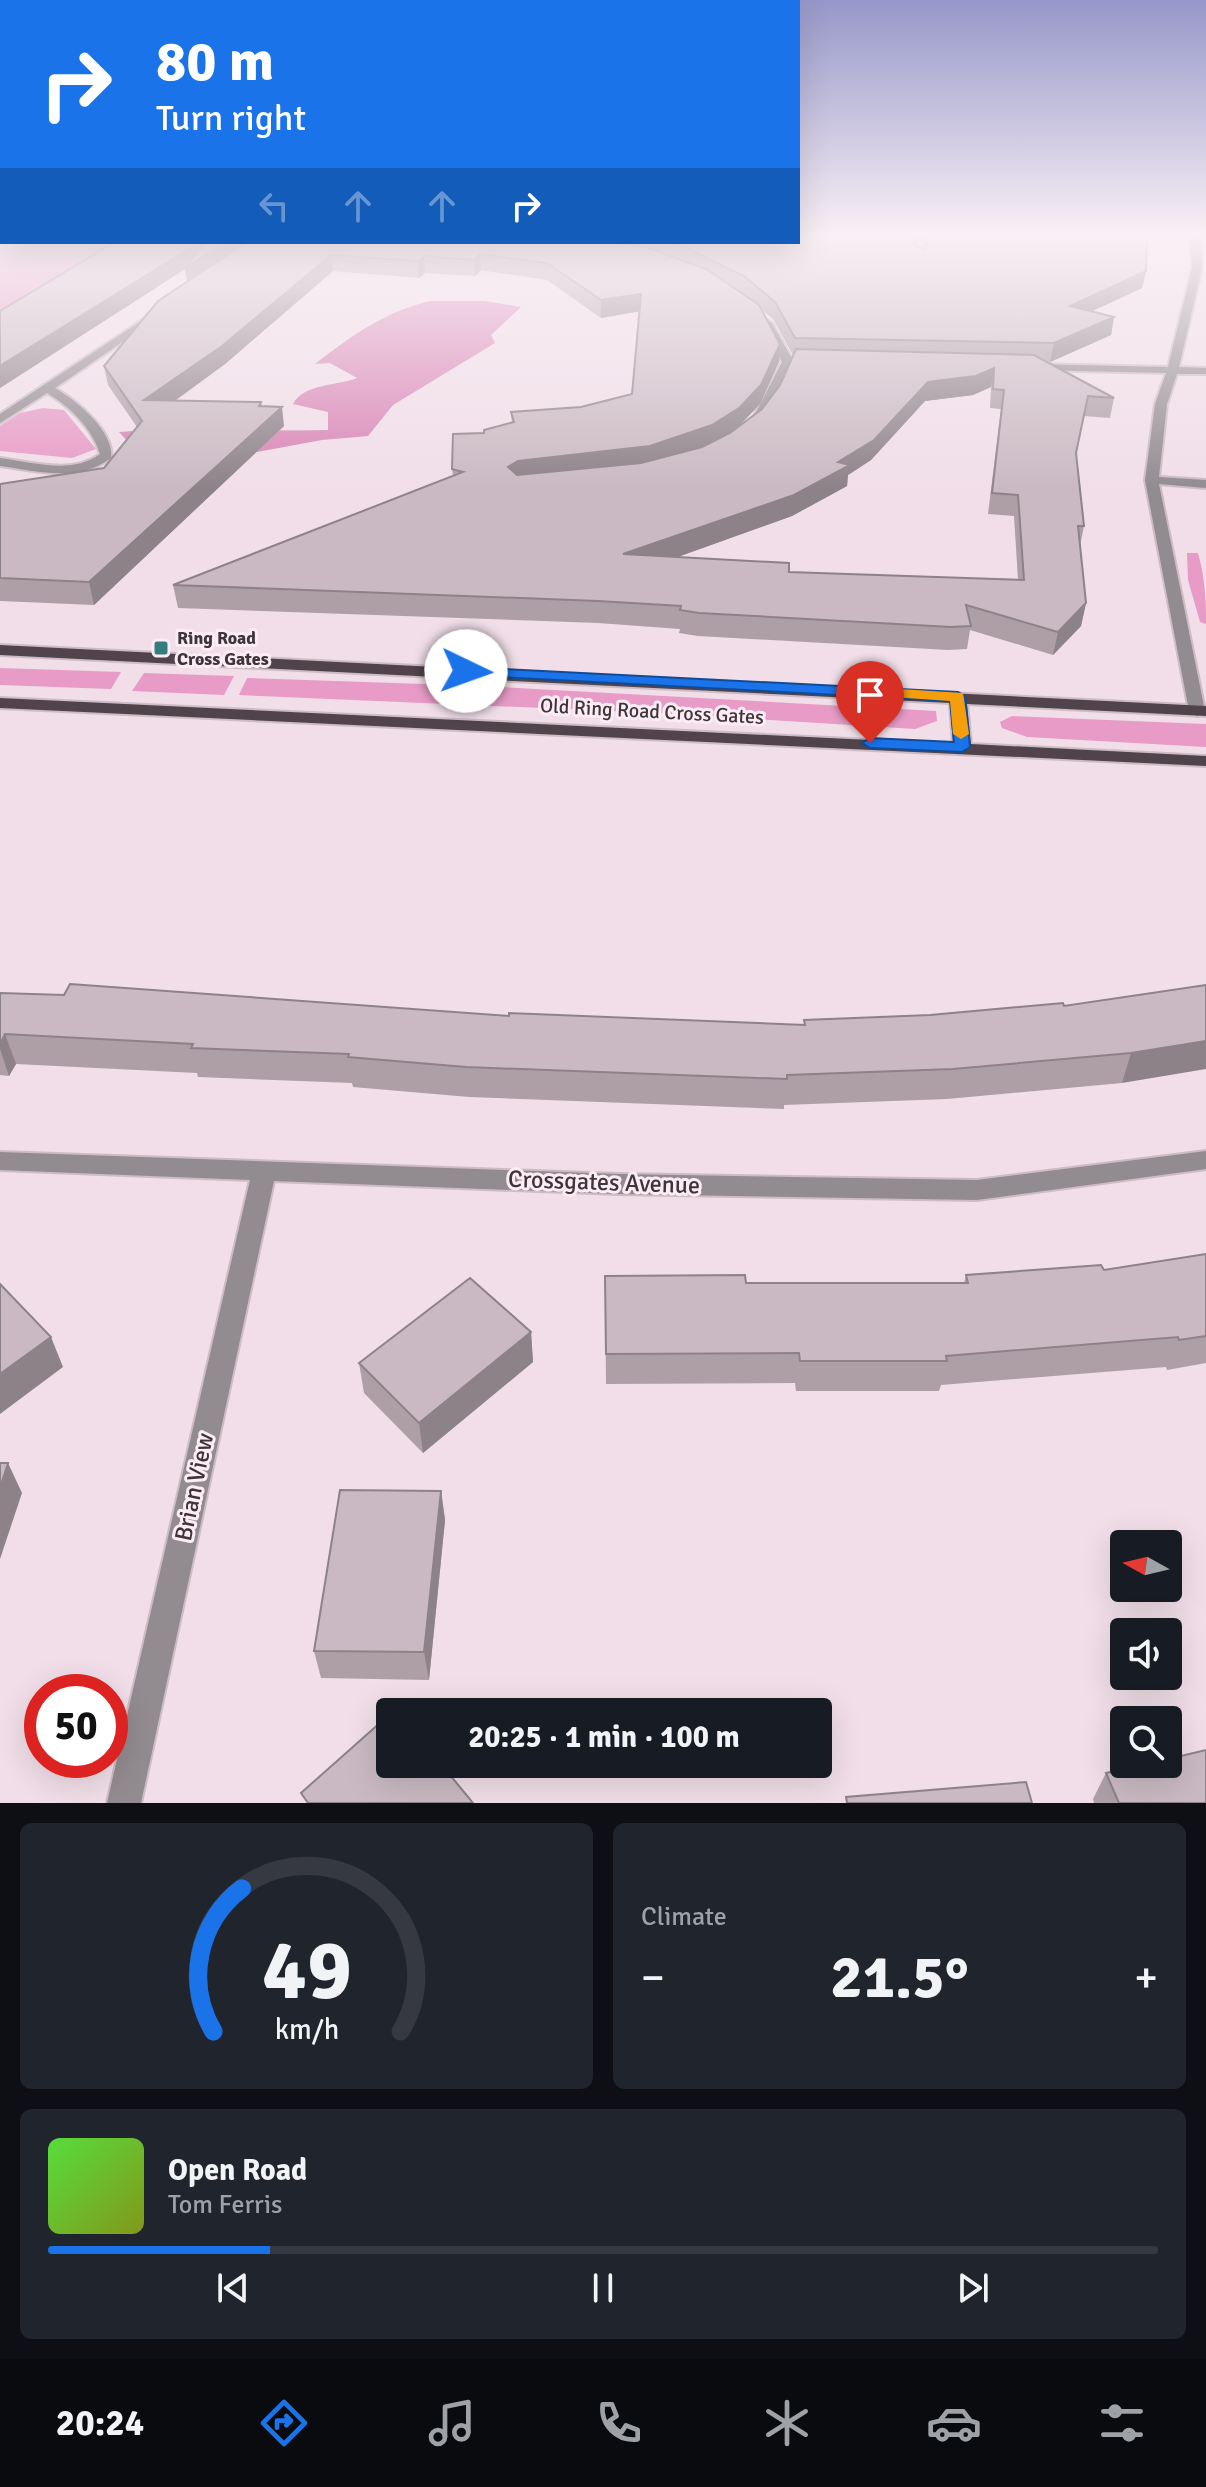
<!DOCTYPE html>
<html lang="en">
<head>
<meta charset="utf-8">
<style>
  body { margin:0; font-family:Signika,sans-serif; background:#20242c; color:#f1f3f6; height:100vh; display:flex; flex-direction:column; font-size:30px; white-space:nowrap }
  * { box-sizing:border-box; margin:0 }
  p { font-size:26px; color:#9ea1a6 }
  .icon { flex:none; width:44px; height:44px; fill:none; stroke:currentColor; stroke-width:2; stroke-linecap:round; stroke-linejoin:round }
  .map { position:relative; height:1803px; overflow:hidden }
  .side { display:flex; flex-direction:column; gap:20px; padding:20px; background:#0d0f14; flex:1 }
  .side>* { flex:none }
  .top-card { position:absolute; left:0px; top:0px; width:800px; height:244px; box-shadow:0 8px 32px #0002; background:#1a73e8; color:#fff; overflow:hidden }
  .needle { width:52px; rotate:278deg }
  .fabs { position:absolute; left:1110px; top:1530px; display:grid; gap:16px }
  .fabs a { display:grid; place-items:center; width:72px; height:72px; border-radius:8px; background:#171b24; box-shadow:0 8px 32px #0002; font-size:40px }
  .speed { position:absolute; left:24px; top:1674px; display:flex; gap:16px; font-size:40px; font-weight:700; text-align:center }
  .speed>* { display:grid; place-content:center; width:104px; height:104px; border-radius:50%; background:#171b24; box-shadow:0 8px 32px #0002; line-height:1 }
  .speed .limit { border:12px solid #d22; background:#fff; color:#111 }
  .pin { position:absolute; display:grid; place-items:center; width:68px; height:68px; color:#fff; margin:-82px -34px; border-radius:50% 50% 50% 0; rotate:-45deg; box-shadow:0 0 8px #0007 }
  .pin .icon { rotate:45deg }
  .me { position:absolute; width:88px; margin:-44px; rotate:93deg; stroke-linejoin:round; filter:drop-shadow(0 0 6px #0008) }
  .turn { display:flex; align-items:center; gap:28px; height:168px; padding:0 24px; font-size:36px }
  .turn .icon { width:104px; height:104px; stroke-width:2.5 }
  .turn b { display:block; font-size:56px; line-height:68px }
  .lanes { display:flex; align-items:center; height:76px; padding:0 24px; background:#0003; justify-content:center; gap:40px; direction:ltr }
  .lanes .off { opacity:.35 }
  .big { font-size:60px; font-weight:800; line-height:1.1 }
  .side .card { flex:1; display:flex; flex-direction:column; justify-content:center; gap:12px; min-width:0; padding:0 28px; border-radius:12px; background:#20242c }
  .side .dial { align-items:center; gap:0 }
  .dial svg { height:208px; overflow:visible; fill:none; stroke:#363941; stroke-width:7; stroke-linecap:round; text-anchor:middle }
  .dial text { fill:#f1f3f6; stroke:none }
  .song { display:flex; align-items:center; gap:24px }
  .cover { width:96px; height:96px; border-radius:12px; background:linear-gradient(135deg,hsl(110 70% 55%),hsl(70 70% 35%)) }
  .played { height:8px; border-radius:4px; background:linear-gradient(90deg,#1a73e8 20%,#363941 20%) }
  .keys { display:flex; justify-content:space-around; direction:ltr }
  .heat { display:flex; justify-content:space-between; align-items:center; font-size:44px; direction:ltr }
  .side .tiles { flex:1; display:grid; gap:20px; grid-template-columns:1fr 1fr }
  .card:last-child { grid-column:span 2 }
  .trip { position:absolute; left:376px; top:1698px; width:456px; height:80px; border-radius:8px; background:#171b24; box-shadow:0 8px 32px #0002; font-weight:800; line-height:80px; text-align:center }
  .dock { display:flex; height:128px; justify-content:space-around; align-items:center; background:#090b0e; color:#9ea1a6 }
  .dock .icon { width:56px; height:56px }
  .dock .selected { color:#1a73e8 }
  .dock b { font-size:36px; color:#f1f3f6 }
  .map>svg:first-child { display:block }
</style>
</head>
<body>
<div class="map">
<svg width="1206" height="1803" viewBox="0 0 1206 1803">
  <rect width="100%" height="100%" fill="#f1dee8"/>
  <g fill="#e79bc6">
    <polygon points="0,236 2,242 132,242 0,318"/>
    <polygon points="43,408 64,410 96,449 72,458 0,451 0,426 20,413"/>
    <path d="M1187,553H1198C1205,578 1206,599 1206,624L1200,622L1188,580Z"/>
    <polygon points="0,668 121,672 111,689 0,685"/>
    <polygon points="144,673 234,676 224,695 132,691"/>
    <polygon points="247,678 483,686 936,711 937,721 915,729 658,713 239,695"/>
    <polygon points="1012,716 1206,724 1206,747 1027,737 1002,728 1000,722"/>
  </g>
  <path fill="#d885b5" d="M430,301H485L521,307L491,335L495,343L393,405L368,436L322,440L257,452L128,442L119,432C186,426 259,432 328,430V412L293,404C304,383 338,386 357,378L330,363L315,364C351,336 384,312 430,301Z"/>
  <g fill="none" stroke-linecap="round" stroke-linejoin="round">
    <g stroke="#cdbcc5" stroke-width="4">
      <g id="minor">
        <polygon points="908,236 917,236 922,263 914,261"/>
        <polygon points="1190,236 1200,236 1202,268 1179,367 1206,368 1206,374 1177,374 1167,404 1159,477 1206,480 1206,488 1159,484 1205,711 1197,716 1189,711 1145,480 1155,404 1166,373 1032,370 1026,367 1032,364 1168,367 1192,268"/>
        <path d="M150,315L159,317L55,388C76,400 115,432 111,458C78,483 38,471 0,466V458C32,462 72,475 100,454C92,428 70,407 47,393L0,423V414Z"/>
        <polygon points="767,320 772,323 794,362 767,414 761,418 755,414 782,362 762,323"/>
        <polygon points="1206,1151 1206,1169 977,1200 618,1194 274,1181 141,1803 107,1803 250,1180 0,1170 0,1152 618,1174 977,1180"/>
      </g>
    </g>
    <g stroke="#cdbcc5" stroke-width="4">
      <polygon id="major" points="0,645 1206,706 1206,716 967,704 971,744 1206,756 1206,766 0,708 0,698 953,744 950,703 0,655"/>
    </g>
    <use href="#minor" fill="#928b8f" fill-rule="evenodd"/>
    <use href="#major" fill="#50434a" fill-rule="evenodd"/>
  </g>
  <g fill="#ae9fa7" fill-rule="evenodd">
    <path d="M919,236H1147L1142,288L1092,311L1114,317L1111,335L1050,362L1046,361L1114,398L1110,418L1084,416L1076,454L1084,526L1080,546L1086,603L1081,626L1053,655L970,630L967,649L948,650L698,636L679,633L680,629L598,623L178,608L173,585L453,476L452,469L484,433L512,423L511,412L581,407L632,394L640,311L601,318L547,280L481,270L475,276L425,273L419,278L333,271L225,364L175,401L262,406L284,426L94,605L0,601V484L104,468L137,427L108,385L104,366L187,281L185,269L0,388V311L115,242H798L913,245L922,248ZM760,308L773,319L793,355L780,385L762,409L738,427L760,404L779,362L780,344ZM991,387L990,408L1001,409L988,514L1014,516L1018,580L789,572L677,557L792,516L847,486L848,475L871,460L925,401L973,395Z"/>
    <polygon points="1206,985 1122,1083 947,1099 784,1105 784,1109 469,1097 353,1087 352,1083 198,1077 197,1073 16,1064 9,1076 0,1075 0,993 509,1016 804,1025 804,1020 930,1015 1064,1006"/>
    <polygon points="1206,1254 1206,1363 1167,1370 1166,1367 941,1385 939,1391 796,1391 795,1383 606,1384 605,1276 746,1283 964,1283 966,1275 1104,1270"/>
    <polygon points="531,1332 533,1362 423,1453 364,1393 359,1363"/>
    <polygon points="441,1491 445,1520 429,1680 321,1678 314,1651"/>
    <polygon points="1106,1773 1206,1803 1094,1803 1093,1799"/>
  </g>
  <g fill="#8d8288">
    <polygon points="200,242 252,242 188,285 185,269 0,388 0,366"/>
    <polygon points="480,254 481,270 475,276 474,260"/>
    <polygon points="331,255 333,271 225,364 148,420 144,400"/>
    <polygon points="424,256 425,273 419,278 418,261"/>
    <polygon points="1146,271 1142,288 1067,323 1070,306"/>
    <polygon points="641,294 641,311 601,318 601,300"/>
    <polygon points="1114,317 1111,335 1050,362 1054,343"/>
    <polygon points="780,344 779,362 760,404 738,427 711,445 650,467 519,482 508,467 518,461"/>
    <polygon points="994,368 991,387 973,395 925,401 871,460 848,475 847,486 792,516 622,577 623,554 838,462 928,382"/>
    <polygon points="261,402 264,422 282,407 284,426 94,605 89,582 259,406"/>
    <polygon points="1086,603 1081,626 1053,655 1058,632"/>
    <polygon points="5,1034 16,1064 9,1076 0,1049 0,1044"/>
    <polygon points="1206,1041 1206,1069 1122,1083 1131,1053"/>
    <polygon points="531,1332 533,1362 423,1453 419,1423"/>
    <polygon points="51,1337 63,1367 0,1414 0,1374"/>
    <polygon points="8,1463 22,1493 0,1559 0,1488"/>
    <polygon points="441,1491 445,1520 429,1680 424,1652"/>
  </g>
  <g fill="#cab9c2" stroke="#8d8288" stroke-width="2" fill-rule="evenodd">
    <polygon points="798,236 911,236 913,245 925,249 927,246 925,236 1147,236 1146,271 1070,306 1114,317 1054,343 795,338 775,302 744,276 682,246 667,242 798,242"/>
    <polygon points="115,242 200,242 0,366 0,311"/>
    <polygon points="206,242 225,242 185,268"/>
    <path d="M247,242H610L645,247L706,269L759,305L780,344L761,385L739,408L712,425L650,446L518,461L508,467L517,475L641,463L702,447L730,433L762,409L780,385L796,349L1034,355L1114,398L1088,396L1076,453L1084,526H1078L1086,603L1058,632L966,605L971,626L951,627L699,613L680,610L681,606L598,601L173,585L463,472L452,469L453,434L484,433V430L514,422L511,412L581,407L632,394L641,294L601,300L547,263L480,254L474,260L424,256L418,261L331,255L222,346L144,400L261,402L259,406L282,407L89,582L0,578V484L104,468L142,421L104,366L158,301ZM994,368L993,389L1004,390L992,493L1018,495L1024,580L789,572V563L623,554L794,495L850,465L838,462L874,440L928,382L976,376Z"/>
    <polygon points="70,984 509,1016 509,1013 805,1025 804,1020 930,1015 1063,1003 1064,1006 1206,985 1206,1041 1131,1053 953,1069 787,1075 787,1079 466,1067 348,1057 349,1054 191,1048 193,1044 5,1034 0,1044 0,993 64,995"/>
    <polygon points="1206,1254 1206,1336 1179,1340 1178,1337 946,1356 947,1361 800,1361 799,1353 606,1354 605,1276 745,1275 746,1283 968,1283 966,1275 1101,1265 1104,1270"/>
    <polygon points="470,1278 531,1332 419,1423 359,1363"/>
    <polygon points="0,1284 51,1337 0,1374"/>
    <polygon points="0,1463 8,1463 0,1488"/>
    <polygon points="340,1490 441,1491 424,1652 314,1651"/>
    <polygon points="390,1714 390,1764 441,1764 473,1803 308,1803 301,1793"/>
    <polygon points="1206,1750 1206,1803 1119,1803 1106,1773 1145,1764 1168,1764 1168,1759"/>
    <polygon points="1026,1782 1032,1803 847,1803 846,1797"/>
  </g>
  <linearGradient id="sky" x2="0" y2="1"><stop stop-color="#9697c9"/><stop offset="0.48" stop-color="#f9f0f5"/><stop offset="1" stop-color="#f9f0f5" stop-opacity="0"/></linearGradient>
  <rect width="1206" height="489" fill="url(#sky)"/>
  <polygon fill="#1a73e8" stroke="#114b97" stroke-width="2" points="466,667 958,692 965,696 970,747 962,752 870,748 862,743 870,738 954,742 950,701 461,675 461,668"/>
  <polygon fill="#f59e0b" points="868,687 963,693 969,734 961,739 953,734 950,701 863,695 863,689"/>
  <rect fill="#357e7d" stroke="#feecf5" stroke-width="3" x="153" y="640" width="16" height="16" rx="4"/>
  <g text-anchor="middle" stroke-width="6" stroke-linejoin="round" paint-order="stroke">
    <g font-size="18" font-weight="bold" fill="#3c3539" stroke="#feecf5" text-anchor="start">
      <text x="177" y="644">Ring Road<tspan x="177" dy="21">Cross Gates</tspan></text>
    </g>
    <g font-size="20" fill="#3c3539" stroke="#feecf5">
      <text transform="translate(652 711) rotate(3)" y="7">Old Ring Road Cross Gates</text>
    </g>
    <g font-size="24" fill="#3c3539" stroke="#feecf5">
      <text transform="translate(604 1182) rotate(2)" y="8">Crossgates Avenue</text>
      <text transform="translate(194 1487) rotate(-78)" y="8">Brian View</text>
    </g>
  </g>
</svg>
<div class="fabs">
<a><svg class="needle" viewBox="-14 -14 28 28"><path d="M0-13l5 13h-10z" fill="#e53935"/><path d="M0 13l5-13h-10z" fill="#9ea1a6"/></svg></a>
<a><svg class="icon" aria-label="sound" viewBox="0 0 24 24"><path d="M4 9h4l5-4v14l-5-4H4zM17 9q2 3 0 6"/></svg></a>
<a><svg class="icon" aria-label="search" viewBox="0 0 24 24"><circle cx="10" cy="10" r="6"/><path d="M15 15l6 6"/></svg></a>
</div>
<div class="speed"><div class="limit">50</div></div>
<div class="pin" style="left:870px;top:743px;background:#d93025"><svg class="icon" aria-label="arrive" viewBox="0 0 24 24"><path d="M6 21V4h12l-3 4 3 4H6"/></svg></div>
<svg class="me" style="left:466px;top:671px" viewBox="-20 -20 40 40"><circle r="19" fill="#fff"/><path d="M0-13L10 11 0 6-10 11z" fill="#1a73e8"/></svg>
<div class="trip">20:25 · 1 min · 100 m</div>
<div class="top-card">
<div class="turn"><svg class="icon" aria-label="right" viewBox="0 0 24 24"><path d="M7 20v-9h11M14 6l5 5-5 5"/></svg><div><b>80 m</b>Turn right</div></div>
<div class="lanes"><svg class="icon off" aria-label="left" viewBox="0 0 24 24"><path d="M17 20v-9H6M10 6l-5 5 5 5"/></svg><svg class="icon off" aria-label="ahead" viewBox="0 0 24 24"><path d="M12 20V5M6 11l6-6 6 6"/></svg><svg class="icon off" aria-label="ahead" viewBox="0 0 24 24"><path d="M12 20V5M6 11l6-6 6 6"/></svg><svg class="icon" aria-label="right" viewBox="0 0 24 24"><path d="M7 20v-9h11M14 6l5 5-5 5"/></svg></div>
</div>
</div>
<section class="side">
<div class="tiles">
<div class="card dial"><svg viewBox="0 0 100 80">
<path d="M14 69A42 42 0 1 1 86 69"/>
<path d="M14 69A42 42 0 0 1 25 14" stroke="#1a73e8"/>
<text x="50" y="56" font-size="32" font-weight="700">49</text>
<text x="50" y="72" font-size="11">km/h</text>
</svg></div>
<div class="card"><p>Climate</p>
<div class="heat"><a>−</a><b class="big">21.5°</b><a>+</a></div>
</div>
<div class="card">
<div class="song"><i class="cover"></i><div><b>Open Road</b><p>Tom Ferris</p></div></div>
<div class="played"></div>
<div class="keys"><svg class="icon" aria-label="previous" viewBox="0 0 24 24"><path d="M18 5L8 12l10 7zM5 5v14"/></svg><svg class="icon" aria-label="pause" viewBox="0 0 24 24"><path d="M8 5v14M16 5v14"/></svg><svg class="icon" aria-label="next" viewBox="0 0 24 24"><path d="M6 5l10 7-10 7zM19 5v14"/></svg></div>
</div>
</div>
</section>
<nav class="dock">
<b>20:24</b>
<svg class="icon selected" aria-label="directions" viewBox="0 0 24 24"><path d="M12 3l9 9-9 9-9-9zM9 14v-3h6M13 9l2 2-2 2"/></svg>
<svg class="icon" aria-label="music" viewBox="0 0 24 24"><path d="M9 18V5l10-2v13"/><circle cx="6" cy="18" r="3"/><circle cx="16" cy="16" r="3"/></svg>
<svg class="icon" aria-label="phone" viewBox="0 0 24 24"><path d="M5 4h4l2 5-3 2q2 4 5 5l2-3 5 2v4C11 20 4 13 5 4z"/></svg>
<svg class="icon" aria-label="climate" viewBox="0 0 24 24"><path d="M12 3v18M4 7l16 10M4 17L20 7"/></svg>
<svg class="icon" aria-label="car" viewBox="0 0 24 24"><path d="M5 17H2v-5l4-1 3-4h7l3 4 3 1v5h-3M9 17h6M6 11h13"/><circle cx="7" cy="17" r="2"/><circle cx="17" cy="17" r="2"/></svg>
<svg class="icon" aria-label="filters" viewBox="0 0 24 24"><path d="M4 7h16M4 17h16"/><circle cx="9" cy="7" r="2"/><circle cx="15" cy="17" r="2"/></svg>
</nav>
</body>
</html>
